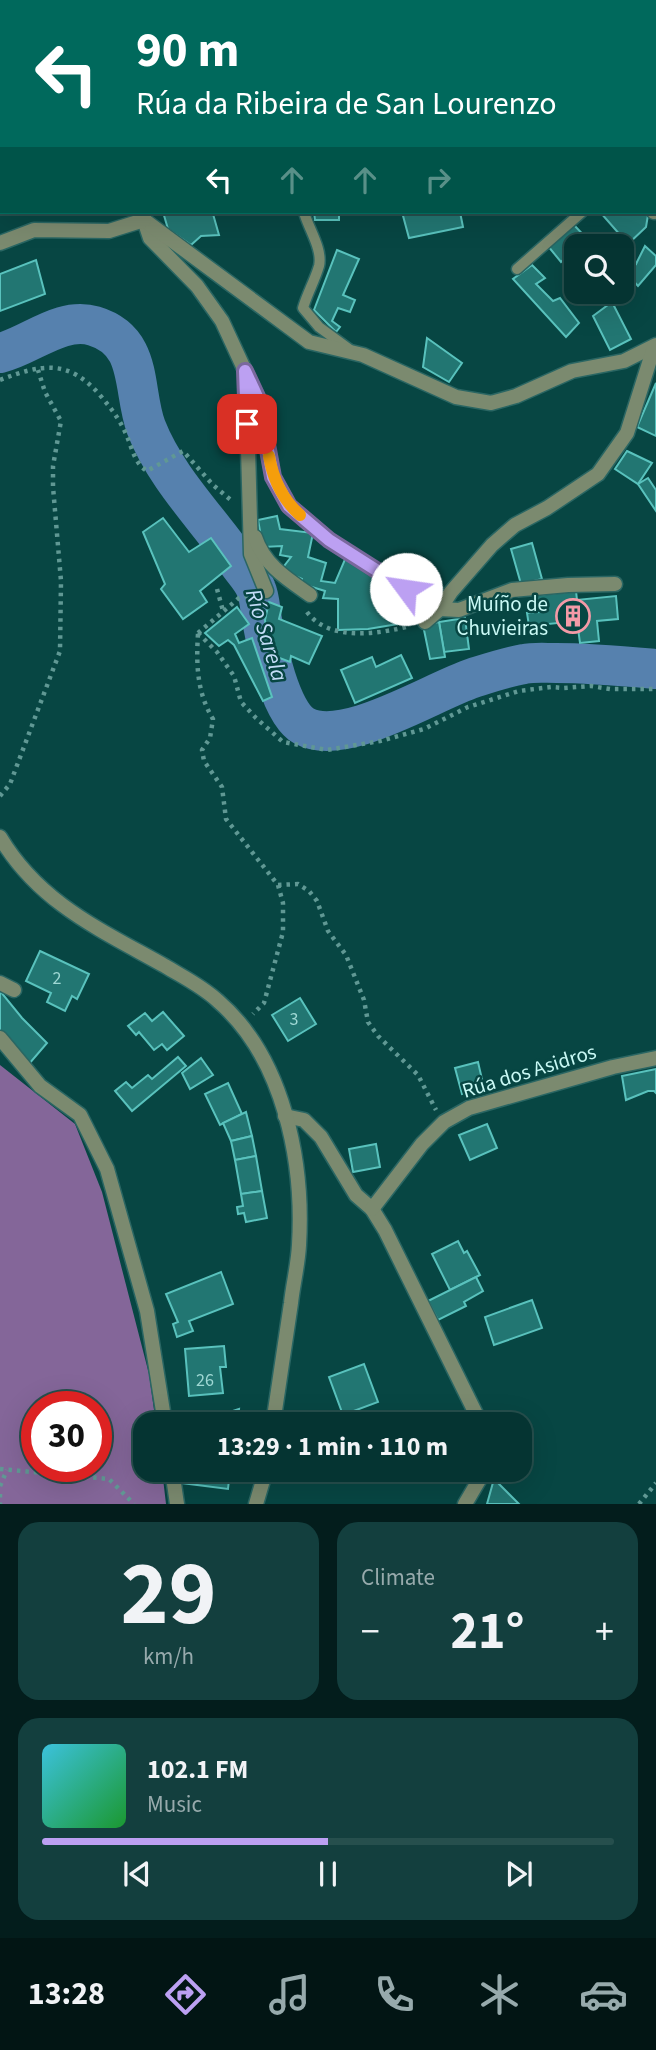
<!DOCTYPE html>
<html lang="en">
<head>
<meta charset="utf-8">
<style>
  body { margin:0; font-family:"Source Sans 3",sans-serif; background:#133f3e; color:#f1f3f6; height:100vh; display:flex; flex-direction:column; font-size:26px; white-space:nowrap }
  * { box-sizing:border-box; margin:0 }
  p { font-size:23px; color:#97aaac }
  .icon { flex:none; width:38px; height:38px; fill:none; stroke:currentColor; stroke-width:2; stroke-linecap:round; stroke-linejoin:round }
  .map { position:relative; height:1504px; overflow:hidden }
  .sheet { display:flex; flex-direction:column; gap:18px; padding:18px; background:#031d1c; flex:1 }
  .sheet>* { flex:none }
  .top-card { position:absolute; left:0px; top:0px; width:656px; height:214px; box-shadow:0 7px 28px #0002,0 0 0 2px #264f4d; background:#00695c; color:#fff; overflow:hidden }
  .fabs { position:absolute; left:564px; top:234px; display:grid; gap:14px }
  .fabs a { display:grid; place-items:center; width:70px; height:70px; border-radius:14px; background:#053432; box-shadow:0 7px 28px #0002,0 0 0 2px #264f4d; font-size:35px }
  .speed { position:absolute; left:21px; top:1391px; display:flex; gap:14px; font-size:35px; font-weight:700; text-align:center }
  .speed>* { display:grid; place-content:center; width:91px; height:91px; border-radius:50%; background:#053432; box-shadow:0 7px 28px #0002,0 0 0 2px #264f4d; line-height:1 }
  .speed .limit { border:10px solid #d22; background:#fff; color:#111 }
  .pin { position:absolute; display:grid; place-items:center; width:60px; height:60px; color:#fff; margin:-30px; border-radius:14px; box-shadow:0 4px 10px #0006 }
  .me { position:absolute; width:77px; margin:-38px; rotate:301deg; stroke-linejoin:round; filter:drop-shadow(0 0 5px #0008) }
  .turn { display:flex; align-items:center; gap:24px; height:147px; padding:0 21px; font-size:32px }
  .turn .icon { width:91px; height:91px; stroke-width:2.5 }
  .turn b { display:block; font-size:49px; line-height:60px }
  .lanes { display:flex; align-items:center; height:66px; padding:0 21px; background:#0003; justify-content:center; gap:35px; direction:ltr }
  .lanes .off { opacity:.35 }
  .big { font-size:52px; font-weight:700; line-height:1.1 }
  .sheet .tile { flex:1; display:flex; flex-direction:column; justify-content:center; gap:10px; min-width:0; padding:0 24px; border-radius:21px; background:#133f3e }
  .sheet .dial { align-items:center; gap:0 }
  .dial b { font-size:91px; line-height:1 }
  .song { display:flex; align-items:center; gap:21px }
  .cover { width:84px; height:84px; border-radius:10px; background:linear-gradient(135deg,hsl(190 70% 55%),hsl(130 70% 35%)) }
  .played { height:7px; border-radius:4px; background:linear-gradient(90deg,#bca0f2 50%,#264f4d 50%) }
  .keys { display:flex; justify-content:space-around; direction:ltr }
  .heat { display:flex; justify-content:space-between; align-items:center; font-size:38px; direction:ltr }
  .sheet .tiles { flex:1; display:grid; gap:18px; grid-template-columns:1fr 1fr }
  .tile:last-child { grid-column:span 2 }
  .trip { position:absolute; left:133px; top:1412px; width:399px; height:70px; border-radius:21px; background:#053432; box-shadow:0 7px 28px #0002,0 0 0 2px #264f4d; font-weight:700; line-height:70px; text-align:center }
  .tabs { display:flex; height:112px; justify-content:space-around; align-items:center; background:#021514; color:#97aaac }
  .tabs .icon { width:49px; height:49px }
  .tabs .current { color:#bca0f2 }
  .tabs b { font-size:32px; color:#f1f3f6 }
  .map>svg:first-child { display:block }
</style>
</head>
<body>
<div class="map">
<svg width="656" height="1504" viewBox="0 0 656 1504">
  <rect width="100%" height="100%" fill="#074643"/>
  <path fill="#846699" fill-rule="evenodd" d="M0,1065L75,1124L102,1192L149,1374L156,1424H145V1470H162L166,1504H0ZM37,1407H96V1466H37Z"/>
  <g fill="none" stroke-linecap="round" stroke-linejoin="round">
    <path stroke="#5681ae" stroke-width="40" d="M0,353C30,346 61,316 94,326C144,341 132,389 146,427C165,476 205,516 235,558C241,568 252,578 256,589C260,598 260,610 262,620C267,646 280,713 304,726C344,748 431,692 473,678C489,673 507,667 524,664C534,662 545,663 556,663C589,663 622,666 656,669"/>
  </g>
  <g fill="#227672" stroke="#59c2bd" stroke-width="2">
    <polygon points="163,212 219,212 213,214 219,235 201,236 191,245 168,229"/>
    <polygon points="314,212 339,212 339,220 315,220"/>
    <polygon points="402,212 460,212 463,227 409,238"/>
    <polygon points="600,212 645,212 648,215 646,227 628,244"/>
    <polygon points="573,224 593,245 576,247 576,258 572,261 568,255 561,262 548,246"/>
    <polygon points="645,246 656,256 656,265 638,286 628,275 636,264"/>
    <polygon points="337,250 359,259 343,295 355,300 350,312 338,308 332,321 340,327 336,332 314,310"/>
    <polygon points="621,251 636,264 621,283"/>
    <polygon points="36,260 45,294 0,311 0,274"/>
    <polygon points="532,265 545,278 536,284 553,301 560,298 579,323 566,337 513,279"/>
    <polygon points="612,302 631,339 610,350 593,316"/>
    <polygon points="427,338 462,363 449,382 423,367"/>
    <polygon points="656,383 656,436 637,427"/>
    <polygon points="627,451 652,463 638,484 615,469"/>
    <polygon points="648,478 656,490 656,511 638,484"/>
    <polygon points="277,516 280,529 313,533 308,557 326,563 321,581 335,583 346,557 386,588 409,601 423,616 398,624 368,629 338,630 338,599 323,598 325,591 302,584 302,579 281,570 291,557 280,555 282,546 263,547 258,520"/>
    <polygon points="163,518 189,552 211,538 231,566 200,591 207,602 183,619 161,589 165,584 143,532"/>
    <polygon points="532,543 542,579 521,584 511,549"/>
    <polygon points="576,591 577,600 616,596 618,619 597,621 599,641 580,643 577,621 529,626 527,613 539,612 537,595"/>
    <polygon points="269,602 282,607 279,619 322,636 309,664 291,656 290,662 269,654 265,620"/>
    <polygon points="237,607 249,624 235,634 239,643 252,638 272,697 263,701 234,645 228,640 219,646 205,633"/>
    <polygon points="465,618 469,649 444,652 439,622"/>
    <polygon points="439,622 445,657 430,659 423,625"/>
    <polygon points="401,655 412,678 355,703 341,670 372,657 376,667"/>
    <polygon points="40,951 89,974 77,999 72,996 65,1011 47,1002 51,993 26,981"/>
    <polygon points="0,991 22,1018 47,1043 29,1064 0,1031"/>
    <polygon points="300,998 316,1024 288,1041 272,1015"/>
    <polygon points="163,1012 184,1036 167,1050 162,1044 154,1050 139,1032 136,1035 128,1026 145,1013 152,1021"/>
    <polygon points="178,1057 186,1066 132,1111 115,1091 126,1082 132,1088 148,1075 152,1079"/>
    <polygon points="201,1058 213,1075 190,1089 182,1073"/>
    <polygon points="478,1062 484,1088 462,1094 455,1068"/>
    <polygon points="656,1069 656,1093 654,1091 648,1091 626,1100 622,1076"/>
    <polygon points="228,1083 242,1114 220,1125 205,1094"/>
    <polygon points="246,1112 252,1136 231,1141 223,1123"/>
    <polygon points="487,1124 497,1148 470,1160 459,1135"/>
    <polygon points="252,1136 256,1156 235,1160 231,1141"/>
    <polygon points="376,1144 380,1167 353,1172 349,1149"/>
    <polygon points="256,1156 262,1191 241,1194 235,1160"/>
    <polygon points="262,1191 267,1218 246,1222 244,1213 238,1214 237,1207 243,1206 241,1194"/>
    <polygon points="458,1241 464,1253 467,1251 480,1275 450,1290 432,1254"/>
    <polygon points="221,1272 233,1304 189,1321 193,1331 177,1337 173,1324 178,1322 166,1294"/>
    <polygon points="476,1277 483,1291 464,1302 466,1306 438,1320 428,1301"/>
    <polygon points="532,1300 542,1328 494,1345 485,1317"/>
    <polygon points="224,1346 226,1367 220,1367 223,1393 189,1396 185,1349"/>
    <polygon points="364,1364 378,1402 343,1415 329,1377"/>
    <polygon points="239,1409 237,1424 209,1424 211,1418"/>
    <polygon points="182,1470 230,1470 228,1489 182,1483"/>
    <polygon points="494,1479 519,1504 487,1504"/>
  </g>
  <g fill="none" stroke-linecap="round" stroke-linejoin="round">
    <g stroke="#2a6663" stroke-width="13">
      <g id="service">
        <polyline points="654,166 656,165"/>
        <path d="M304,212C308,228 323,249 319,266C315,280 307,294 303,308L319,327L349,349"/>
        <polyline points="517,269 582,212"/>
      </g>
    </g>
    <g stroke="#2a6663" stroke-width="17">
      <polyline id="pedestrian" points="28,2 29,0"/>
    </g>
    <g stroke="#2a6663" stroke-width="17">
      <g id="minor">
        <polyline points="154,2 154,0"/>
        <polyline points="0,95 2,100"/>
        <polyline points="144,212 144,220 150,238 197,286 222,321 259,401 273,477 289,506 329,540 393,582 440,609 459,610 512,590 568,585 615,584"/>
        <polyline points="654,212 656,201"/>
        <polyline points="144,220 309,342 363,355 456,397 491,403 516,396 572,371 624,361 656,345"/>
        <polyline points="0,243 34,230 109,231 144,220"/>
        <polyline points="246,379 251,554 266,591"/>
        <path d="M255,537C264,565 287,579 310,595"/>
        <polyline points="425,622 440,609 451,592 492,545 515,525 547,508 598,474 627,433 654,347"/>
        <polyline points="0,983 14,990"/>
        <polyline points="0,1038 40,1086 80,1115 107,1169 147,1311 165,1424"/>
        <polyline points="285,1116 304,1120 321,1137 356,1195 372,1209 385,1230 481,1424"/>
        <polyline points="372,1209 422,1144 444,1122 469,1108 613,1067 656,1058"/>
        <polyline points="172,1470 177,1504"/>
        <polyline points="465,1504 485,1470"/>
      </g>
    </g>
    <g stroke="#2a6663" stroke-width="17">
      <g id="tertiary">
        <path d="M0,837C39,903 101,930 165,966C183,977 202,986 218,1001C284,1058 304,1162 299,1245C298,1265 293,1284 291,1303C285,1344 279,1384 273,1424"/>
        <polyline points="256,1504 266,1470"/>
      </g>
    </g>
    <g stroke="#609894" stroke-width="4.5" stroke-dasharray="3.5 5" stroke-linecap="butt">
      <path d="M0,380C41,364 68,359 99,394C110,407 119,418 126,434C132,447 134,463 147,471L183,451L213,485L232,501"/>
      <polyline points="217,589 223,611"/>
      <path d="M307,612C329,642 379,634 410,626"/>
      <polyline points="198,633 217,652 234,676 241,702 256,718 283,742 327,750 380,741 424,729 468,707 519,691 551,687 564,688 591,686 610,689 656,689"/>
      <polyline points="198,633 239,598 250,595"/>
      <path d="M198,634C196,664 197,693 213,719L210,738L202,750L204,761L222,787L226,819L278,885L283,903V932L264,1003L253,1014"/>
      <polyline points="0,796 10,784 60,651 61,581 53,487 53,466 61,421 45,392 38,370"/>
      <polyline points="278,885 298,884 309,891 317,901 328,931 346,955 364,1000 368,1022 378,1036 418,1075 436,1110"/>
      <polyline points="0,1469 109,1479 134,1504"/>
      <polyline points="0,1486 7,1470"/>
      <polyline points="0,1494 0,1504"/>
      <polyline points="639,1504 656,1483"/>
    </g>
    <use href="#service" stroke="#7b8a6f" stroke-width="10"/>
    <use href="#pedestrian" stroke="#7b8a6f" stroke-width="14"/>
    <use href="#minor" stroke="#7b8a6f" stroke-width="14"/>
    <use href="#tertiary" stroke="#7b8a6f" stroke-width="14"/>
  </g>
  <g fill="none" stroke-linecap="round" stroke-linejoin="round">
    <g stroke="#7a689d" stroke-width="18">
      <polyline id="route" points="247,424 245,371 259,401 273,477 289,506 329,540 406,589"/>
    </g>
    <use href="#route" stroke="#bca0f2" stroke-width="12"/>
    <path stroke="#f59e0b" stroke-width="12" d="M269,456C273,479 282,499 300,515"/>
  </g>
  <defs>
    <g id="building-ring" transform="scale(1.75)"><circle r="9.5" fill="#074643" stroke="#f49aa7" stroke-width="1.5"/><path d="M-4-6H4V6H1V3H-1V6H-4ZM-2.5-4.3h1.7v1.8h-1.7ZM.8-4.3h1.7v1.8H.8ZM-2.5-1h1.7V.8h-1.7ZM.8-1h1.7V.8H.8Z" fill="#f49aa7"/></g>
  </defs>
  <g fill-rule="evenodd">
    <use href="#building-ring" x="573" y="616"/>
  </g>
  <g text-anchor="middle" stroke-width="5" stroke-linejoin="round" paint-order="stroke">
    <g font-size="18" fill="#9fd8d4">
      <text x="57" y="984">2</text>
      <text x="294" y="1025">3</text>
      <text x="205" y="1386">26</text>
    </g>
    <g font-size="21" fill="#c9f9f5" stroke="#074643" text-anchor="end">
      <text x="548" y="611">Muíño de<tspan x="548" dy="24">Chuvieiras</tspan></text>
    </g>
    <g font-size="21" fill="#c9f9f5" stroke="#074643">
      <text transform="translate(529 1071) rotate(-17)" y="7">Rúa dos Asidros</text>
    </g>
    <g font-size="23" font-style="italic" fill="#c4ddf8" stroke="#074643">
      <text transform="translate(267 635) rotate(73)" y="8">Río Sarela</text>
    </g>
  </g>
</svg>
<div class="fabs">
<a><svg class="icon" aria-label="search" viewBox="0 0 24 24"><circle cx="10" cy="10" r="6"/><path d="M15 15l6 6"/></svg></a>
</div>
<div class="speed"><div class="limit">30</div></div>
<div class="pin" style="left:247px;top:424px;background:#d93025"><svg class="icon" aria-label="arrive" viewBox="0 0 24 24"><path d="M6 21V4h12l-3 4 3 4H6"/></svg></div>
<svg class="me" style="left:406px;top:589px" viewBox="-20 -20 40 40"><circle r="19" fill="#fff"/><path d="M0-13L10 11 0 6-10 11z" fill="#bca0f2"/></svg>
<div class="trip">13:29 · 1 min · 110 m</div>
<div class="top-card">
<div class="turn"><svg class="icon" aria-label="left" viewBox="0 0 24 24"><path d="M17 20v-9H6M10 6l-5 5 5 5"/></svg><div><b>90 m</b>Rúa da Ribeira de San Lourenzo</div></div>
<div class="lanes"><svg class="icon" aria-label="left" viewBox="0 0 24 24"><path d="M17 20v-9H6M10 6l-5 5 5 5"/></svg><svg class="icon off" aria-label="ahead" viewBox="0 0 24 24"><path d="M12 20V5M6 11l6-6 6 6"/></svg><svg class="icon off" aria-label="ahead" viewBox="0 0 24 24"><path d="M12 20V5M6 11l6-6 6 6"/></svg><svg class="icon off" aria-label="right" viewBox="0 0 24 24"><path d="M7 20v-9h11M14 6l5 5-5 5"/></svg></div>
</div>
</div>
<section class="sheet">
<div class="tiles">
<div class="tile dial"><b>29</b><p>km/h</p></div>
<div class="tile"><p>Climate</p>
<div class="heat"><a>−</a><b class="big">21°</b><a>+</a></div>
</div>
<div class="tile">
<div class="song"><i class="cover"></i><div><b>102.1 FM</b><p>Music</p></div></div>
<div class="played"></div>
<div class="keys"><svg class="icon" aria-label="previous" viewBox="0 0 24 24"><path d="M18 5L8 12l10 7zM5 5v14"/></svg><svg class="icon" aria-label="pause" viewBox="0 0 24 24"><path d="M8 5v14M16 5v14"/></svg><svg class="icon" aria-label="next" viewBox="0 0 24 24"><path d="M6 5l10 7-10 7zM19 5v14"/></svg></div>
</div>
</div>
</section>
<nav class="tabs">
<b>13:28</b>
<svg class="icon current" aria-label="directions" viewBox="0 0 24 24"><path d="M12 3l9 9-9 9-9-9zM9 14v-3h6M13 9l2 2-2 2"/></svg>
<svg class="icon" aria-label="music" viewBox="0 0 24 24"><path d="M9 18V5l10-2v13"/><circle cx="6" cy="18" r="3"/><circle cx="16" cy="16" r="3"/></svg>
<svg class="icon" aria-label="phone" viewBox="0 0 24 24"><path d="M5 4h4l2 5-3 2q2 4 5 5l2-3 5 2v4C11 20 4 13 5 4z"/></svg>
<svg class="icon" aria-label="climate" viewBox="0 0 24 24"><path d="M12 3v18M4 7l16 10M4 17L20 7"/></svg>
<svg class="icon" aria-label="car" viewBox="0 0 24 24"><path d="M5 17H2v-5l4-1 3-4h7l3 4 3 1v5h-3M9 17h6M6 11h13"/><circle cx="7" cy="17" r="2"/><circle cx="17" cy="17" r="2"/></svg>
</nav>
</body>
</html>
